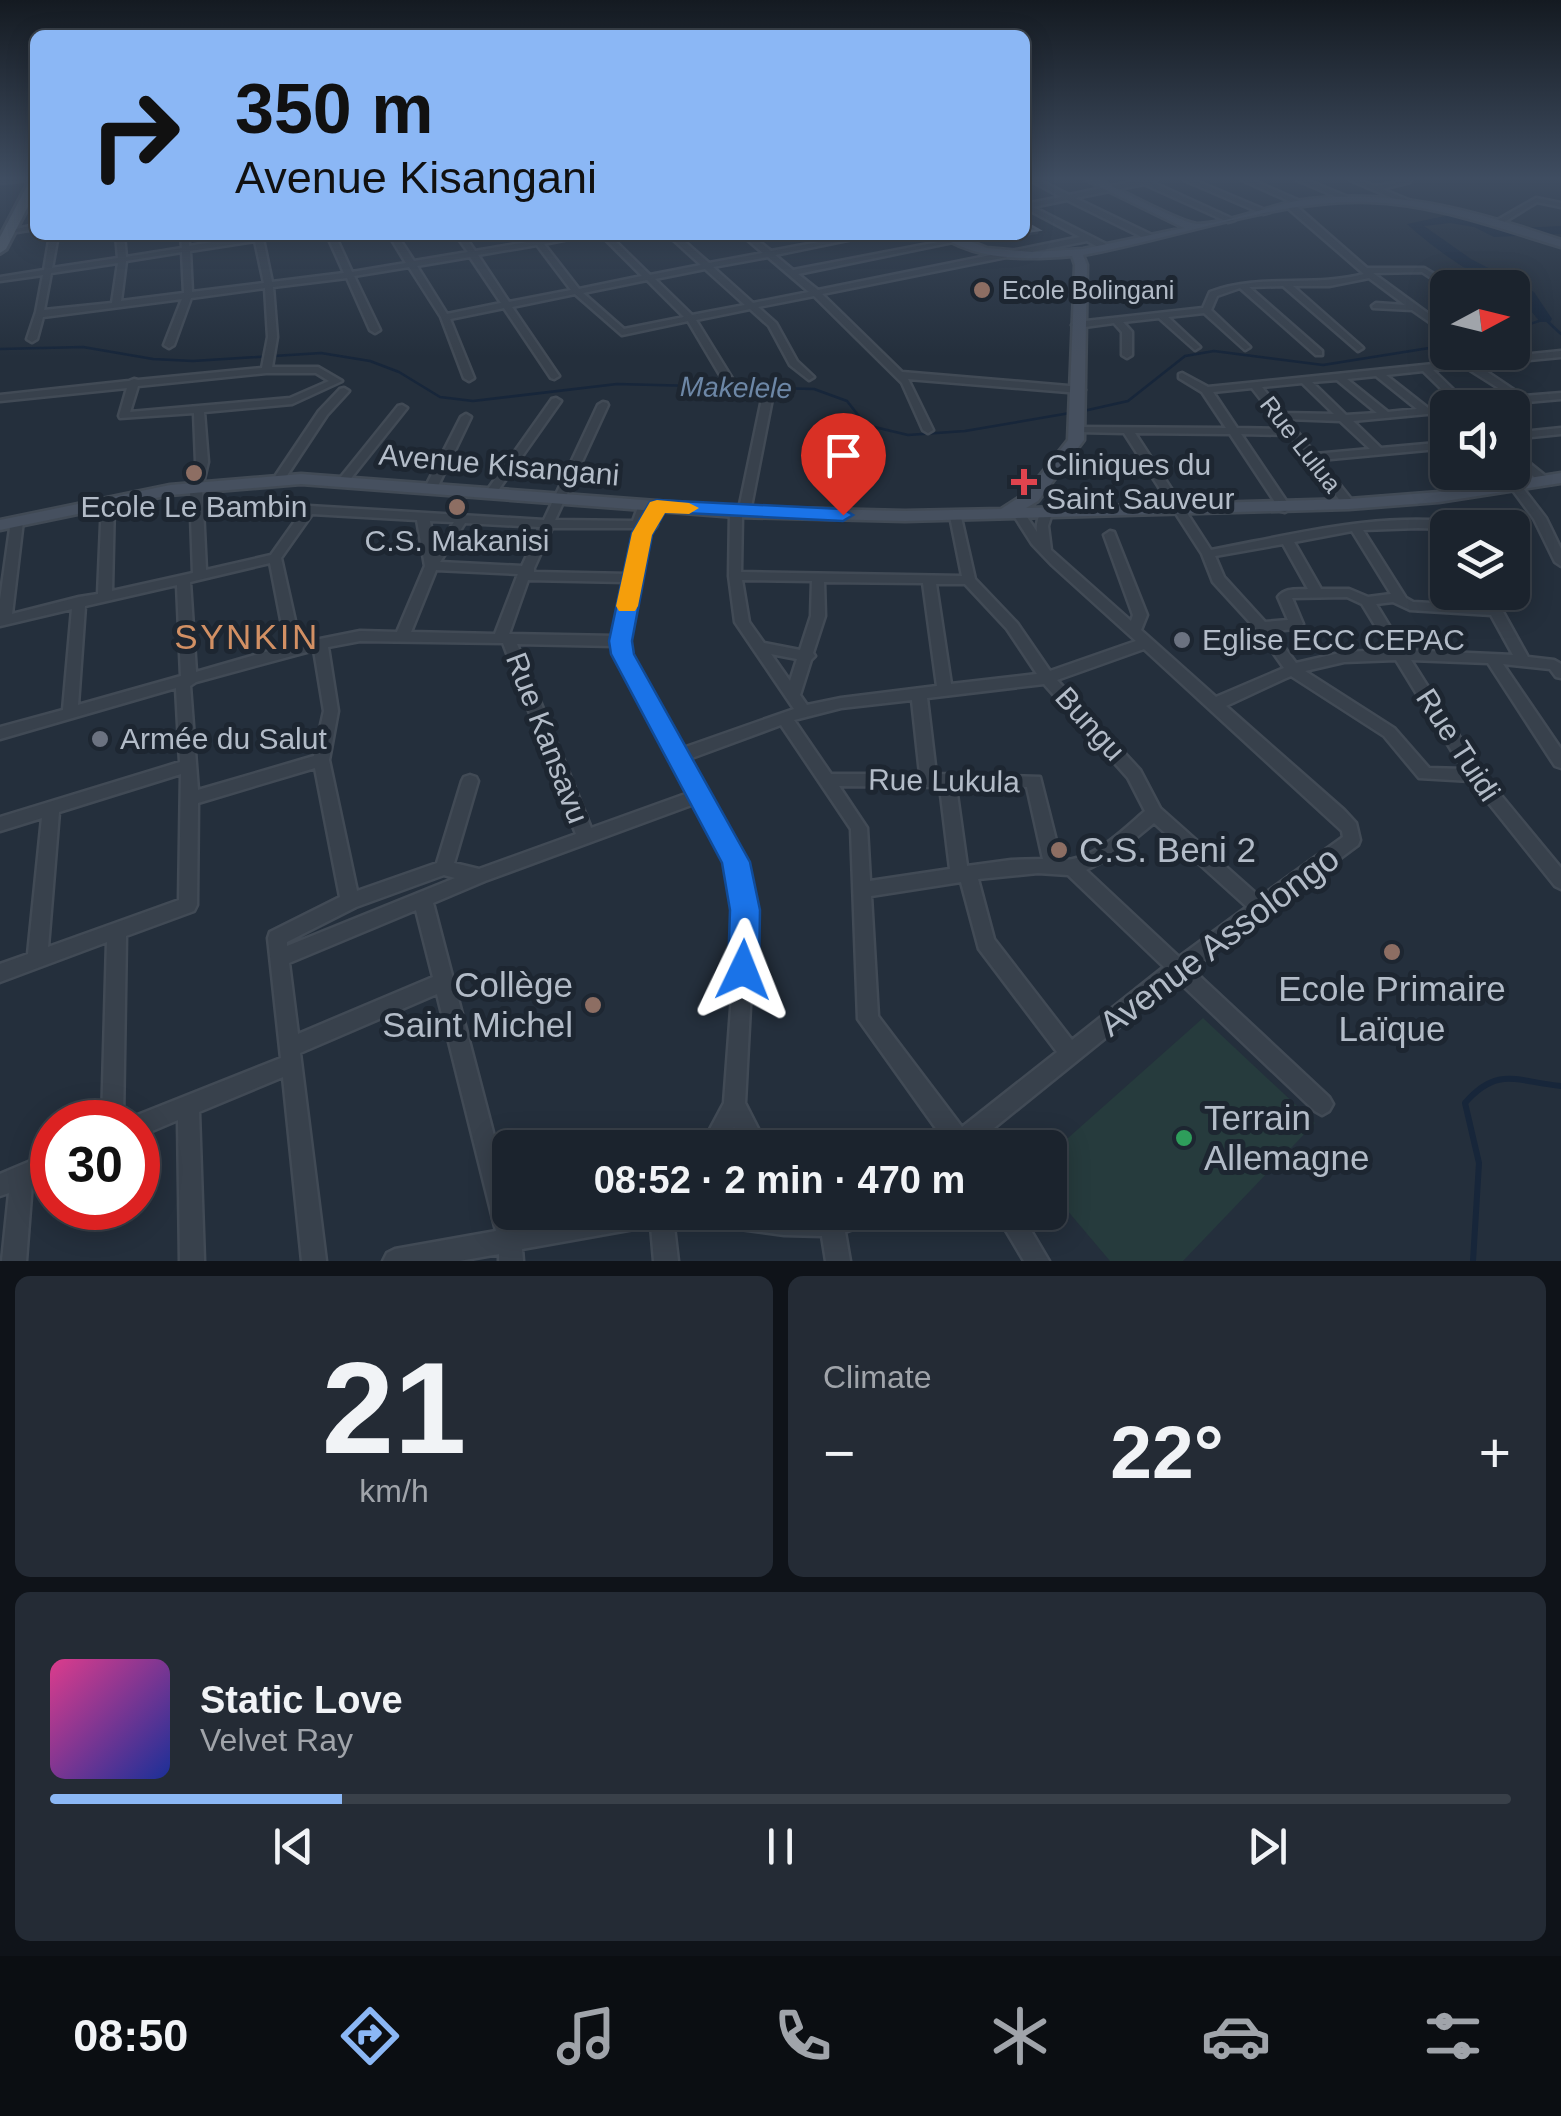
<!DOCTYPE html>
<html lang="en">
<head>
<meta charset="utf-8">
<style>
  body { margin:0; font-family:Helvetica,sans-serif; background:#242b35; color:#f1f3f6; height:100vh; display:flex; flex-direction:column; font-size:38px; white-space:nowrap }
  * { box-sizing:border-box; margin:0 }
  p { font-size:32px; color:#a0a4aa }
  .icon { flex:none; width:55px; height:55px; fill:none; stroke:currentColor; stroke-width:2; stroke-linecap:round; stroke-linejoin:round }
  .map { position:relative; height:1261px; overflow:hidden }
  .drawer { display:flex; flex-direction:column; gap:15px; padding:15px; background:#0f1319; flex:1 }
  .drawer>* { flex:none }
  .top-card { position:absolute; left:30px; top:30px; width:1000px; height:210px; border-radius:15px; box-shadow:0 5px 25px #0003,0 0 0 2px #394049; background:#8bb7f5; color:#111; overflow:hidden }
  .needle { width:65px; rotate:83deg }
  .tools { position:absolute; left:1430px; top:270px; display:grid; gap:20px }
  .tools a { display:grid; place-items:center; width:100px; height:100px; border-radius:15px; background:#1b232d; box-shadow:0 5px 25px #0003,0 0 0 2px #394049; font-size:50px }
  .speed { position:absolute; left:30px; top:1100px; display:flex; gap:20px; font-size:50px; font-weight:700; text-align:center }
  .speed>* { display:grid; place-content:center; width:130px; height:130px; border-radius:50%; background:#1b232d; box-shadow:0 5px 25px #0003,0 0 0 2px #394049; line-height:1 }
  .speed .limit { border:15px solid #d22; background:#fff; color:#111 }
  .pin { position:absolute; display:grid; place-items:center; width:85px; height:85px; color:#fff; margin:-102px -42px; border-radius:50% 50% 50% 0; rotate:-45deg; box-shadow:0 0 10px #0007 }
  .pin .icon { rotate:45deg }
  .me { position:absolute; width:110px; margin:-55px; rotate:2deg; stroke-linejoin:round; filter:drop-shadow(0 0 8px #0008) }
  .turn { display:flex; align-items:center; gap:35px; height:210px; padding:0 40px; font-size:45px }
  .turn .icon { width:130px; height:130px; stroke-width:2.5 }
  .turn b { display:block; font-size:70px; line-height:85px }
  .big { font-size:75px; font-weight:700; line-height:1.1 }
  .drawer .card { flex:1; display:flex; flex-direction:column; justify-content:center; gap:15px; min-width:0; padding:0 35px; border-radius:15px; background:#242b35 }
  .drawer .dial { align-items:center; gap:0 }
  .dial b { font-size:130px; line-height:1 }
  .song { display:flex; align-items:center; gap:30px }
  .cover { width:120px; height:120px; border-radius:15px; background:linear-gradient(135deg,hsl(330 70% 55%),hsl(230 70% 35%)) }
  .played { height:10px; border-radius:5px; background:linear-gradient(90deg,#8bb7f5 20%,#394049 20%) }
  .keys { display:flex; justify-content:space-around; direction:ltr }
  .heat { display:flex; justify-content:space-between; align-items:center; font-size:55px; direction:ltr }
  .drawer .tiles { flex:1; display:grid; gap:15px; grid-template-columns:1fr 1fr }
  .card:last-child { grid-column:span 2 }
  .trip { position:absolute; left:492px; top:1130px; width:575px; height:100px; border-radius:15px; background:#1b232d; box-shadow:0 5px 25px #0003,0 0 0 2px #394049; font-weight:700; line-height:100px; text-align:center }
  .tab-bar { display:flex; height:160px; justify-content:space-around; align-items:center; background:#0b0e12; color:#a0a4aa }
  .tab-bar .icon { width:70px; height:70px }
  .tab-bar .selected { color:#8bb7f5 }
  .tab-bar b { font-size:45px; color:#f1f3f6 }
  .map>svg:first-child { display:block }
</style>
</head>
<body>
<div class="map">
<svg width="1561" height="1261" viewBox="0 0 1561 1261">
  <rect width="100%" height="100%" fill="#242f3c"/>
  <polygon fill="#263b3d" points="1203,1018 1315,1123 1183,1261 1110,1261 1050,1190 1050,1154"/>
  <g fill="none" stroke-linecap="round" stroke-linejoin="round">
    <g stroke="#17263a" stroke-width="2.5">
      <polyline points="1512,330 1545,319 1561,334"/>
      <polyline points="0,349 83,347 153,359 193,361 321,353 370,361 399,372 440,397 473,401 617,384 814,389 847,401 866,425 908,435 965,431 1070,413"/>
      <polyline points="1079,412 1128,401 1185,356 1214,351 1323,365 1448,345"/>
    </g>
    <path stroke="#17263a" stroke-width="6" d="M1473,1261L1479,1163L1465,1103C1498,1065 1517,1082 1561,1086"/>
    <path fill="#17263a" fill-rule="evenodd" d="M1450,215L1482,221L1496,229L1561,226V234L1494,237L1474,227L1450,223L1424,226L1471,259L1534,292L1552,319L1550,322H1540L1512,288C1485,287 1427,243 1407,224Z"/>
    <g stroke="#414a55" stroke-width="5">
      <g id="street">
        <polygon points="0,180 31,180 0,183"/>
        <path d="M1030,180H1039L1069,195L1140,180H1157L1152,182L1235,220L1228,222L1144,184L1075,198L1152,235V239H1146L1067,200L1033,207L1108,245V249H1102L1087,241L822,294L902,372L1080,387L1085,390L1080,393L908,379L933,430L928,433L923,430L902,383L814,296L758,307L776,323L797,361L814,377L809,380L790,365L769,326L750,309L696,320L733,380L728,383L723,380L688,321L622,335L575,294L512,307L559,376L554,379L551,378L504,308L450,319L474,378L469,381L464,378L441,317L409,267L354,276L380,330L375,333L370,330L347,278L273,287L277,337L272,367H318L342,381L292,404L204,412L208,462L202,488L206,570L271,555L305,507L309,506L544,520L598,405L603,402L607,403L608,405L555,520L633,521L640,502H648L650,505L645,521L655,522L657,525L655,528L646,529L648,533L628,641L630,654L683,748L794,709L735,622L729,576L730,512L732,509H739L763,394L768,391L773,394L750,512L748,515H742L741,572L962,576L950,516L952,513H960L975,579L1017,623L1050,671L1136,641L1052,565L1032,544L1013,514L1015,511H1023L1037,532C1036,525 1038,517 1042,510H1050L1052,513L1048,526L1051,550L1131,621L1133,615L1104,535L1110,531L1114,532L1147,615L1141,630L1216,697L1284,668L1257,630L1213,582L1202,554L1124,433L1079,432L1075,431V427L1226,428L1202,392L1179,378V374L1182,373L1208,387L1561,351V357L1477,365L1523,396L1561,393V399L1461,408L1423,371L1386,375L1428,408H1452H1448V412L1353,421L1381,448L1448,442V448L1320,460L1355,504L1349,508L1345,507L1289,435L1241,434L1291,508L1285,512L1281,511L1230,434L1135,433L1211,550C1296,534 1385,510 1471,524L1473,528H1448V529L1418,528L1363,530L1406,598L1413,602L1486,606L1479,592H1492L1528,657L1554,660L1561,664V678L1556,677L1550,669L1503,664L1561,749V768L1555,766L1488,663L1411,660L1481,771L1561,868V889L1555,886L1471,781L1419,778L1384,736L1291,676L1284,679L1226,706L1344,810L1356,823L1360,840L1358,845L1192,969L1329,1097L1333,1104L1329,1111L1322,1115L1315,1111L1177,980L973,1145L974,1148H942L945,1141L858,1019L851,829L781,725L689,759L738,845L752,893V969L745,1103L768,1148H745L734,1127L723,1148H700L724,1103L734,969V893L721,846L697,803L485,881L433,903L510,1197V1212H514L518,1227L598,1212H675L673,1218L678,1261H654L651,1226L522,1249L523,1261H499V1254L459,1261H383L387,1253L395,1249L496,1231L437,994L300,1053L326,1261H302L283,1077L199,1112L204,1261H180L178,1120L138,1137V1122H129L130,1118L281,1058L268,938L270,932L340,897L315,768L198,803L197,905L194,911L126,936L123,1122H102L107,942L0,982V964L28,954L42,818L0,831V817L180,762L176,688L0,739V727L63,710L72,609L0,626V600L11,521L17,517L23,521L12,614L79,597L98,594L102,502L108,498L114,502L112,591L193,573L190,488L196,462L194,413L120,418L119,416L127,388L0,401V395L129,381L134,379L138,380L262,368L268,337L265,288L191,298L174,345L169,348L164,345L182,299L43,317L37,339L32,342L27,339L36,312L43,275L0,281V277L44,270L50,235H58L52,268L118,258L116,235H124L126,257L182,248L181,235H189V246L254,235H280L263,239L272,282L344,273L327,235H335L352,272L406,263L389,235H397L414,261L468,252L456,235H464L475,251L533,241L531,238L535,236L541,240L570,235H588L544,244L579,289L642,276L601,235H609L650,275L701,265L668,235H677L709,263L763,253L742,235H751L771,251L856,235H872L775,255L793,270L954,239L958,241L798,274L818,290L1080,237L1025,208V204L1061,197ZM255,241L264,283L192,292L190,251ZM537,245L571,290L509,302L478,255ZM182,252L184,293L121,301L126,261ZM470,257L501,303L447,314L417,266ZM768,257L809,292L753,303L713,267ZM118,263L112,303L44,310L51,273ZM705,269L745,305L692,315L655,279ZM647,280L684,317L624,329L583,293ZM1465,367L1511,396L1464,400L1433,370ZM266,373H316L329,381L290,398L130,412L138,386ZM1376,376L1417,409L1388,412L1347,379ZM1337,380L1377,413L1346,415L1312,382ZM1302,383L1334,414L1282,413L1262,387ZM1252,388L1284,429L1237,428L1213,392ZM1287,419L1340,421L1370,449L1315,454ZM312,514L417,520L425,566L397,632L360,631L300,643L281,558ZM430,521L454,522L435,551ZM465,523L540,527L522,566L440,562ZM552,528H634L636,533L628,574L534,572V568ZM1352,531L1391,594L1368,597L1349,589H1321L1294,542ZM1283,544L1308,589C1297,590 1286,587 1278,597L1288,620L1265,622L1224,577L1215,556ZM270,563L286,646L196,672L190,582ZM436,570L518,574L495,634L411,632ZM528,580L626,582L615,636L509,634ZM742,580L812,581L811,616L800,650L764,643L749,622ZM824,582L923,583L937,686L841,698L807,705L800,695L811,660L815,656L813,653L825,616ZM936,584H965L1007,629L1037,674L951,684ZM177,585L181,676L78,705L85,606ZM1347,597L1362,604L1390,650L1344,652L1296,663L1272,631L1296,629L1303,624L1292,598ZM1393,602L1410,610L1491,615L1513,655L1404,650L1376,604ZM360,641L503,643L576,834L479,869L454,863L478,781L476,777L470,775L464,777L462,781L437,863L357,891L329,760L338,711L328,647ZM517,644L615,646L616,654L671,754L669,757L675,762L691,792L591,828ZM1144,649L1342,831L1343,837L1260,897L1160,808L1140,770L1057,680ZM314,650L324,711L314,756L198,790L190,686L196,682ZM771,654L797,659L790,681ZM1396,660L1463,769L1429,768L1394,728L1305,671L1344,662ZM1044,684L1128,778L1145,811C1122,831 1093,861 1061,860L1040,777L936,774L927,698ZM912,700L920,774H831L794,720L841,708ZM181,774L179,900L48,947L59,812ZM839,786L940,787L950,869L870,881L867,828ZM956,787H1027L1043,859L1011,860L967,866ZM1154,823L1247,907L1179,957L1086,870L1115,855ZM1038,873L1068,875L1164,967L1072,1040L994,939L978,879ZM444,875L455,878L287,946V942L356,907ZM961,882L979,949L1057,1052L962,1127L878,1016L871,896ZM416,910L433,977L298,1034L289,963Z"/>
        <polygon points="1184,180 1194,180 1270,212 1263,214"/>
        <polygon points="1242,180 1252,180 1307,204 1300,206"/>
        <polygon points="1297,180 1307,180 1353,199 1346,201"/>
        <polygon points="1350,180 1360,180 1375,186 1411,180 1410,182 1382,189 1411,201 1404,203"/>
        <polygon points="1536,198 1561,203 1561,207 1537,202 1501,224 1494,222"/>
        <path d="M1289,205H1295L1367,268H1424L1454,286L1448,288V289L1422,272L1373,273L1448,328V335L1412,310L1373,308L1372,306L1376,303L1405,305L1369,278L1329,286H1293L1361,346L1363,348L1358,351L1283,286L1249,287L1322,351V355H1316L1240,288L1217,296L1211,310L1248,345L1250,347L1245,350L1204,313L1168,317L1198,345L1200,347L1195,350L1159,318L1123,322L1132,332V355L1127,358L1122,355V332L1114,323L1077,328L1072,325L1077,322L1203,308L1210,292C1261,273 1312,288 1364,274L1289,209Z"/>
        <polygon points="35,225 35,229 11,233 7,231"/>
        <polygon points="344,388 349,391 327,415 284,480 276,480 274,478 319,411 340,389"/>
        <polygon points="556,398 561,401 494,496 486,496 486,492 552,399"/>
        <polygon points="402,405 407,408 348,482 340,482 340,478 398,406"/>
        <polygon points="466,414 471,417 437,488 435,490 427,490 425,488 461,417"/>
        <polygon points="1561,428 1561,434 1512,439 1512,433"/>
        <polygon points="1512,449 1548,478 1548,482 1540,482 1512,458"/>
        <polygon points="1515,482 1519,483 1546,518 1561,549 1561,566 1555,562 1534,519 1509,485"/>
        <polygon points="52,1152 52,1174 32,1183 26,1261 2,1261 9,1193 0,1196 0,1174"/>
        <polygon points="684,1212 882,1212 879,1220 845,1232 850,1261 826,1261 822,1236 784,1235 695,1223 687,1220"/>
        <polygon points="995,1212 1020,1212 1049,1261 1024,1261"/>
      </g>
    </g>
    <g stroke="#414a55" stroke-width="5">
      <path id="secondary" d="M1086,180H1100C1118,189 1183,224 1198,224C1223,224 1269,206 1296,201C1388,186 1474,210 1561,240V247C1497,228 1436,204 1368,202C1280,199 1172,239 1083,255L1087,265L1084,440L1038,501L1026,508L1349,499L1439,492L1561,473V483L1439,502L1349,509L905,521L736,517L301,484L170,495L0,530V520L170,485L301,474L736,507L905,511L1001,509L1026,493L1068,440L1075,265L1072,256C1027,260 978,261 939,235H955L987,248L1032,252L1083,249L1184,228Z"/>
    </g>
    <g stroke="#414a55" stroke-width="6">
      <polygon id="primary" points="35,180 35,193 6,249 0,253 0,237 29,182"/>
    </g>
    <use href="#street" fill="#38414c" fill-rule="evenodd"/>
    <use href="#secondary" fill="#46505f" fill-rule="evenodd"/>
    <use href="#primary" fill="#56606c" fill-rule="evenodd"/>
  </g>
  <polygon fill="#2f3b49" points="1039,230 1038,234 997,240 998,237 1025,235 1025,232"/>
  <polygon fill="#4b5866" stroke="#5c6775" stroke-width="2.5" points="1025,222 1039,230 1025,232"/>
  <linearGradient id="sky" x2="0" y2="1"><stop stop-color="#141a21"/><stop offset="0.5" stop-color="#3f4d61"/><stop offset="1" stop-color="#3f4d61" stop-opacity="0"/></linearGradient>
  <rect width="1561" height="357" fill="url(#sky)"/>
  <polygon fill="#1a73e8" stroke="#114b97" stroke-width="2.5" points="657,500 843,509 853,515 843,521 665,512 652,535 632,641 634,654 750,862 760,910 759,970 754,980 743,984 732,980 728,970 730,910 722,863 611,654 609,641 632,533 650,502"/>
  <polygon fill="#f59e0b" points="657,500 689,503 699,508 689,514 665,513 652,535 638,606 635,611 619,611 616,606 632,533 650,502"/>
  <g fill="#8d6e63" stroke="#1d2631" stroke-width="4">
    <circle cx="982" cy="290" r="10"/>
    <circle cx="194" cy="473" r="10"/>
    <circle cx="457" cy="507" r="10"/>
    <circle cx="1059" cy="850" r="10"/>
    <circle cx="1392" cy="952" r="10"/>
    <circle cx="593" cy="1005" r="10"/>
  </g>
  <path fill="#e0444e" stroke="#1d2631" stroke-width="4" d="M1019 467h10v10h10v10h-10v10h-10v-10h-10v-10h10z"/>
  <g fill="#6b7280" stroke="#1d2631" stroke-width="4">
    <circle cx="1182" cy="640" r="10"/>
    <circle cx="100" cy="739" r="10"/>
  </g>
  <circle fill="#2e9e5b" stroke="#1d2631" stroke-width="4" cx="1184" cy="1138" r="10"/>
  <g text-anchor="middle" stroke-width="10" stroke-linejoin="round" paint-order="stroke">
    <g font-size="25" fill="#b3bcc8" stroke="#1d2631" text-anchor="start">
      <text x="1002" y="299">Ecole Bolingani</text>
    </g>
    <g font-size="25" fill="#b3bcc8" stroke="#1d2631">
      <text transform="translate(1301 444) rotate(52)" y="9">Rue Lulua</text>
    </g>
    <g font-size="28" font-style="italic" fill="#6d87a6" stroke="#1d2631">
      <text transform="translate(736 387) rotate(1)" y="10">Makelele</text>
    </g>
    <g font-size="30" fill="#b3bcc8" stroke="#1d2631">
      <text transform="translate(499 465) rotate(5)" y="10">Avenue Kisangani</text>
      <text transform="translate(1090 724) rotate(48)" y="10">Bungu</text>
      <text transform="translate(547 738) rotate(69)" y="10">Rue Kansavu</text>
      <text transform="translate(1458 745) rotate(57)" y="10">Rue Tuidi</text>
      <text transform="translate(944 781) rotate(1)" y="10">Rue Lukula</text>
    </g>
    <g font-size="30" fill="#b3bcc8" stroke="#1d2631" text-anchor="start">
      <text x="1046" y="475">Cliniques du<tspan x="1046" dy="34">Saint Sauveur</tspan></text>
      <text x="194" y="517" text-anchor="middle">Ecole Le Bambin</text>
      <text x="457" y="551" text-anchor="middle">C.S. Makanisi</text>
      <text x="1202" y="650">Eglise ECC CEPAC</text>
      <text x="120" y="749">Armée du Salut</text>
    </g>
    <g font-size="35" letter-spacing="2.5" fill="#d29064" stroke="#1d2631">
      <text x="247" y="649">SYNKIN</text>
    </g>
    <g font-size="35" fill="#b3bcc8" stroke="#1d2631" text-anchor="start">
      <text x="1079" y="862">C.S. Beni 2</text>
      <text x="573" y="997" text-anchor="end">Collège<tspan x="573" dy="40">Saint Michel</tspan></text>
      <text x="1392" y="1001" text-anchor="middle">Ecole Primaire<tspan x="1392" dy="40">Laïque</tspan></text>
      <text x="1204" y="1130">Terrain<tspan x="1204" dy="40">Allemagne</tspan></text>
    </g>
    <g font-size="35" fill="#b3bcc8" stroke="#1d2631">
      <text transform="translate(1219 941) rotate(-37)" y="12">Avenue Assolongo</text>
    </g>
  </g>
</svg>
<div class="tools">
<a><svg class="needle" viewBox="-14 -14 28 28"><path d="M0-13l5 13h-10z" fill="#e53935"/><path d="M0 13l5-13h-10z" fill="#a0a4aa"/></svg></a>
<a><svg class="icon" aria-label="sound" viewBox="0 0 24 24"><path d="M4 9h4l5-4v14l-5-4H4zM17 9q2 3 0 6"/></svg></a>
<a><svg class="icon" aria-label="layers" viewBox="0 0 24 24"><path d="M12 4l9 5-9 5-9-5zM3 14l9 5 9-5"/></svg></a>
</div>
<div class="speed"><div class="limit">30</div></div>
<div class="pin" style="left:843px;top:515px;background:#d93025"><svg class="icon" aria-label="arrive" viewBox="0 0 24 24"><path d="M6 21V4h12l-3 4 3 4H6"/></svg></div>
<svg class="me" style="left:743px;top:970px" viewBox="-20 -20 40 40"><path d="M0-17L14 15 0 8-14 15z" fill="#1a73e8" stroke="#fff" stroke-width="4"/></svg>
<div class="trip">08:52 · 2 min · 470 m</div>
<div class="top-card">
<div class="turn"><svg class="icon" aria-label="right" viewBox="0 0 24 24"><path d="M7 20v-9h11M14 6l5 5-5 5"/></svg><div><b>350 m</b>Avenue Kisangani</div></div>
</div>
</div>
<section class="drawer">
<div class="tiles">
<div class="card dial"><b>21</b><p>km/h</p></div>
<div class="card"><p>Climate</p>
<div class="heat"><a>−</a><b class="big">22°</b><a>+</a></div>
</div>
<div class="card">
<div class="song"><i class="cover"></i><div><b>Static Love</b><p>Velvet Ray</p></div></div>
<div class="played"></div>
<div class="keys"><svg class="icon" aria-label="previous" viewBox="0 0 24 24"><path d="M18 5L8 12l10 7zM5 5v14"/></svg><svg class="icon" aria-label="pause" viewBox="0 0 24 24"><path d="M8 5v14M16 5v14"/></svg><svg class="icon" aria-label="next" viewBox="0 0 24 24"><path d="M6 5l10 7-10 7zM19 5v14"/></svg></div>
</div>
</div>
</section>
<nav class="tab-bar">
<b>08:50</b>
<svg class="icon selected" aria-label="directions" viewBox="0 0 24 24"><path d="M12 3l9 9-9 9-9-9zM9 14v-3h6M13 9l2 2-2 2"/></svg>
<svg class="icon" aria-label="music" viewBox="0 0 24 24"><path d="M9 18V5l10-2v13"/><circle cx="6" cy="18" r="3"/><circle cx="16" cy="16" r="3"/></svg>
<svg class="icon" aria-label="phone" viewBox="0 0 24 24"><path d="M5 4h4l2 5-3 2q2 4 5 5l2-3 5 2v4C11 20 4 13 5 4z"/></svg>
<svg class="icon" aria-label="climate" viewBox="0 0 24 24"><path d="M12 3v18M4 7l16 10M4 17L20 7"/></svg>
<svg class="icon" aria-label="car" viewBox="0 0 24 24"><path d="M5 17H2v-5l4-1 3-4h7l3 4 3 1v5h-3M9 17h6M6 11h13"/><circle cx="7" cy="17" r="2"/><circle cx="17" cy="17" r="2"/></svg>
<svg class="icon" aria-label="filters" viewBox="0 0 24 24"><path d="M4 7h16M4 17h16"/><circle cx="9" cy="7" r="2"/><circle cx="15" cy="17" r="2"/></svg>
</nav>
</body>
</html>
